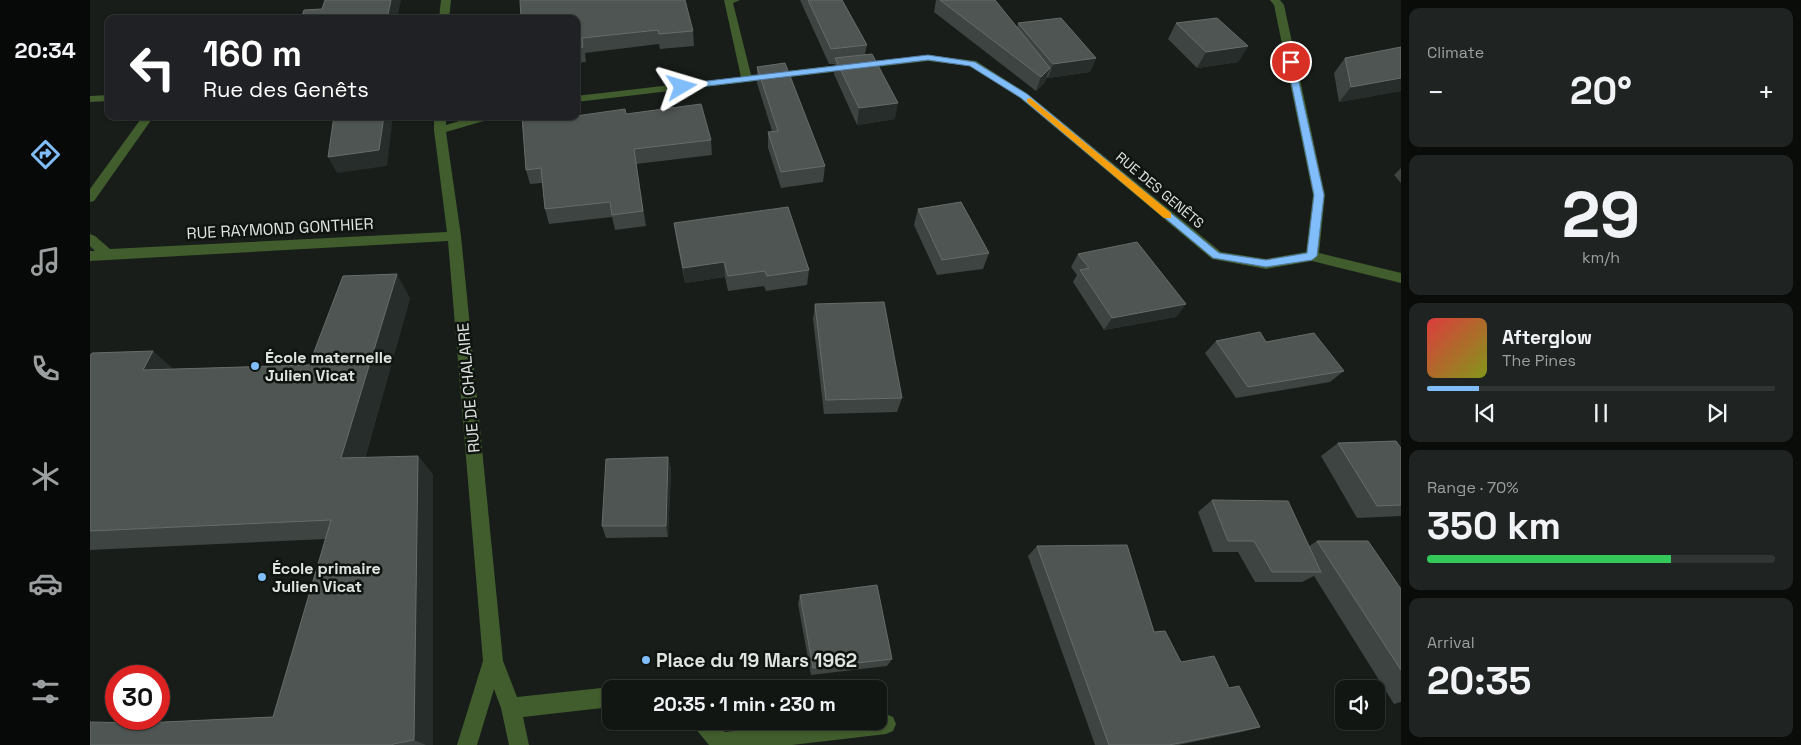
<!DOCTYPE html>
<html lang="en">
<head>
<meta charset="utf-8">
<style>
  body { margin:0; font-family:"Space Grotesk",sans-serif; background:#1f2321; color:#f1f3f6; height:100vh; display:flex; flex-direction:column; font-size:19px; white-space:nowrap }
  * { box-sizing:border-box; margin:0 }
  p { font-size:16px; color:#9c9fa0 }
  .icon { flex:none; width:28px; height:28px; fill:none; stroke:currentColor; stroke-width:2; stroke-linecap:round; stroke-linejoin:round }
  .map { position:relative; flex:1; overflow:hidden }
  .sheet { display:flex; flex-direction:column; gap:8px; padding:8px; background:#0a0c0a; width:400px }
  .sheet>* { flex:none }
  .guide { position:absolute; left:15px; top:15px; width:475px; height:105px; border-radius:10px; box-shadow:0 1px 4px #0004,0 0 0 1px #313533; background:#202124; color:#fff; overflow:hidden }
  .tools { position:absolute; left:1245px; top:680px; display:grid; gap:10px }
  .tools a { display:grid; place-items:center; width:50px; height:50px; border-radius:10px; background:#121613; box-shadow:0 1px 4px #0004,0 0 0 1px #313533; font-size:25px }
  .speed { position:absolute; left:15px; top:665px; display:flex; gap:10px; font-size:25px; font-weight:700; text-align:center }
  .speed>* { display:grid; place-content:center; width:65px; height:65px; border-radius:50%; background:#121613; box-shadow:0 1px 4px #0004,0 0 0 1px #313533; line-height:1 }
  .speed .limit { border:8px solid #d22; background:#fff; color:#111 }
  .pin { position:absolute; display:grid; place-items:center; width:42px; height:42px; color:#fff; margin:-21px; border:2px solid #fff; border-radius:50%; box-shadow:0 1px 5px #0007 }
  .me { position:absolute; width:55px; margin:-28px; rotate:83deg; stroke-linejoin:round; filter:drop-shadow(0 0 4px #0008) }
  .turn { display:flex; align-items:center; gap:18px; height:105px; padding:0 15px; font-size:22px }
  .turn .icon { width:65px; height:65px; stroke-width:2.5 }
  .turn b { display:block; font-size:35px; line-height:42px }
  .big { font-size:38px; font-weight:800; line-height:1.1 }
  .sheet .widget { flex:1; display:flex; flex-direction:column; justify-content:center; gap:8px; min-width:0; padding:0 18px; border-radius:10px; background:#1f2321 }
  .sheet .dial { align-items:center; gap:0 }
  .dial b { font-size:65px; line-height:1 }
  .song { display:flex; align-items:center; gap:15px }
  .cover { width:60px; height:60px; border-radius:8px; background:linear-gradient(135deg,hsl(0 70% 55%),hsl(70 70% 35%)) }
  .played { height:5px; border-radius:2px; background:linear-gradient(90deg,#80bdfa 15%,#313533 15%) }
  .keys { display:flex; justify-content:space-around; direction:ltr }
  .heat { display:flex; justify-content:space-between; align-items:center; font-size:28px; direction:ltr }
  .charge { height:8px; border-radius:4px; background:linear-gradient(90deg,#34c759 70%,#313533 0) }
  .trip { position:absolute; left:512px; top:680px; width:285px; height:50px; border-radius:10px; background:#121613; box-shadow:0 1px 4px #0004,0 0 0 1px #313533; font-weight:800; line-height:50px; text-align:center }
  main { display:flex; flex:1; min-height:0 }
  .dock { display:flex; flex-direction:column; width:90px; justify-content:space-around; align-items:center; background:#070908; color:#9c9fa0 }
  .dock .icon { width:35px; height:35px }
  .dock .active { color:#80bdfa }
  .dock b { font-size:22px; color:#f1f3f6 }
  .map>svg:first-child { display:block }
</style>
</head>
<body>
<main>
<nav class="dock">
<b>20:34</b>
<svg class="icon active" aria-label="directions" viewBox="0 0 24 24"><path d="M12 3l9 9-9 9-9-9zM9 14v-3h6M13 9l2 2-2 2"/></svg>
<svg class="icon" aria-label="music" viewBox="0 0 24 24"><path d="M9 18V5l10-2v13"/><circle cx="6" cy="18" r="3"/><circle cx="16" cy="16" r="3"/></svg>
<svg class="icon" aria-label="phone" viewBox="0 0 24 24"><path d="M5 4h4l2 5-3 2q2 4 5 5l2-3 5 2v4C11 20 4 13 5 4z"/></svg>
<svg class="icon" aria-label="climate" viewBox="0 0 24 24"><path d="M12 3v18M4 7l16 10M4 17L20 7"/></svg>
<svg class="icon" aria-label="car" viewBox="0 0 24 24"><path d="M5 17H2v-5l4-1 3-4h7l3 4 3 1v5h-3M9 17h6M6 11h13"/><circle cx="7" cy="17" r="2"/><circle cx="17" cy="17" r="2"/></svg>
<svg class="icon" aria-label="filters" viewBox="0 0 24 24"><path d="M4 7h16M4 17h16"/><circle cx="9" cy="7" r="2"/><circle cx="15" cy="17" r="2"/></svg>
</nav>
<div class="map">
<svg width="1311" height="745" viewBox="0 0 1311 745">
  <rect width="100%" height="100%" fill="#181d19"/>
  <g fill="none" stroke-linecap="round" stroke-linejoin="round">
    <g fill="#415d2d" fill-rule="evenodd">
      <polygon points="351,0 361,0 359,19 349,19"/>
      <polygon points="634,0 650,0 643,3 661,75 838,55 886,61 938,94 1131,252 1176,259 1216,252 1223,195 1184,5 1180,0 1190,0 1194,5 1235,195 1229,253 1311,273 1311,283 1222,261 1176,269 1122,259 930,98 879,66 838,61 486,102 486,96 651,77"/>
      <polygon points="19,95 19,101 0,102 0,96"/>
      <polygon points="53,116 64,116 4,201 0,202 0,189"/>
      <polygon points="344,116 356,116 356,125 386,116 405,116 404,118 356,132 371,236 413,661 427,697 521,687 525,689 521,689 521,707 433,717 439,745 419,745 411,708 404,689 387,745 367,745 393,661 358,241 0,261 0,251 5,251 0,246 0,234 5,236 20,249 357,232 344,130"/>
      <polygon points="796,714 803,717 806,724 803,731 796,734 702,745 619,745 605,728 602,721 625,721 635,732 732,721 789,721 789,715"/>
    </g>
  </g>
  <g fill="#3d4441">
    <polygon points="710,0 752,0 777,45 775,54 805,119 767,125 744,74 745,64 739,64"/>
    <polygon points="846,0 905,0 927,28 928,23 1006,58 1000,72 958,78 957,77 954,83 946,91 844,12"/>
    <polygon points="486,19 603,31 604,46 570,49 569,44 495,53 496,62 486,63"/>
    <polygon points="1086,23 1158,46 1148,62 1107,68 1078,39"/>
    <polygon points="1311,47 1311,91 1249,102 1244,73 1255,58"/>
    <polygon points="667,67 735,166 733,182 691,188 678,148 678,132 682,131 667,83"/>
    <polygon points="536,114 621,140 622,155 546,164 556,226 525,230 522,217 459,224 455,209 452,183 440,184 436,170 432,116 471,116 471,117"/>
    <polygon points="1311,168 1311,183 1304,175"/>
    <polygon points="828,209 899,253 893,269 847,275 824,225"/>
    <polygon points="584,223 719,270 717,285 676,291 674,286 638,291 635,277 595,283 586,238"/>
    <polygon points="988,254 1096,304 1086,317 1014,330 983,282 987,275 981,267"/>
    <polygon points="320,298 275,458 328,456 343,475 343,745 0,745 52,723 183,717 236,539 0,550 0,356 84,369 219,365"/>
    <polygon points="725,304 812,398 807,412 734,414 723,319"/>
    <polygon points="1126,341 1176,342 1254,371 1240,382 1146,398 1115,353"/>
    <polygon points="1248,443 1311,448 1311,516 1267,518 1231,456"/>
    <polygon points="578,457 581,470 578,537 516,538 512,526"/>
    <polygon points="1122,500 1219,546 1227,541 1311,589 1311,702 1304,704 1224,576 1212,582 1165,582 1148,552 1123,552 1108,512"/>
    <polygon points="947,546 1064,632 1091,662 1139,688 1170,727 1152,732 1088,745 1005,745 938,556"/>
    <polygon points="710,595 802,659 797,666 721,675 708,604"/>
  </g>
  <g fill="#272d2a">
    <polygon points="301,0 311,0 307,19 297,19"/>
    <polygon points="1158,46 1148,62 1107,68 1116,52"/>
    <polygon points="1006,58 1000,72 958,78 963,64"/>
    <polygon points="960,68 954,83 946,91 951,77"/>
    <polygon points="1311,78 1311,91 1249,102 1261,87"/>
    <polygon points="808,103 805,119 767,125 769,108"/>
    <polygon points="294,116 303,116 297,166 247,173 238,157"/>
    <polygon points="634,262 635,277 595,283 593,268"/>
    <polygon points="307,274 320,298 269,478 251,458"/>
    <polygon points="1096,304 1086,317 1014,330 1022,318"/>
    <polygon points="63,351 88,373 53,370"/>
    <polygon points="328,456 343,475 343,745 336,745 324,740"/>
    <polygon points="578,457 581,470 578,537 576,526"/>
  </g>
  <g fill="#4f5552" stroke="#666c69">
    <polygon points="235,0 301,0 297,19 211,19 214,10 232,9"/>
    <polygon points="430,0 595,0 603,31 569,34 568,30 492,38 493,47 486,48 486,19 431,19"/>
    <polygon points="718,0 752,0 777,45 741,49"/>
    <polygon points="850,0 905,0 960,68 951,77"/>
    <polygon points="971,18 1006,58 963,64 928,23"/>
    <polygon points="1127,18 1158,46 1116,52 1086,23"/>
    <polygon points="1311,47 1311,78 1261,87 1255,58"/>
    <polygon points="782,54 808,103 769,108 745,58"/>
    <polygon points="695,63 735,166 691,172 678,132 688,131 667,67"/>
    <polygon points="611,104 621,140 544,149 553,211 522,215 520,202 455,209 451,168 436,170 432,116 468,116 468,118 486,116 535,109 536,114"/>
    <polygon points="244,116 294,116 289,150 238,157"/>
    <polygon points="871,202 899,253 852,260 828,209"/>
    <polygon points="698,207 719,270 677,276 675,271 638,276 634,262 593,268 584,223"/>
    <polygon points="1047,242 1096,304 1022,318 990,270 999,268 988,254"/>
    <polygon points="307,274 251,458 328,456 324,740 303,744 303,745 0,745 0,722 52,723 183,717 241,520 0,531 0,356 2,353 63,351 53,370 219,365 253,276"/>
    <polygon points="794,302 812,398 736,400 725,304"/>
    <polygon points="1170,332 1176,342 1224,333 1254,371 1158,387 1126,341"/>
    <polygon points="1306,441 1311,448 1311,505 1287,506 1248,443"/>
    <polygon points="578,457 576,526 512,526 516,459"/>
    <polygon points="1122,500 1198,501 1231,572 1182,572 1164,541 1138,541"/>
    <polygon points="1227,541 1278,541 1311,589 1311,670"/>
    <polygon points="1037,545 1064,632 1075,631 1091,662 1124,656 1139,688 1149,686 1170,727 1079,745 1019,745 947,546"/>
    <polygon points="787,585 802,659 723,668 710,595"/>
  </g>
  <polygon fill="#80bdfa" stroke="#537ba2" points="838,55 885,62 937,94 1129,253 1176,260 1217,253 1224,195 1197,62 1204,60 1234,195 1227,256 1222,260 1176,267 1123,258 931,98 880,66 838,60 592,89 588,87 592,84"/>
  <polygon fill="#f59e0b" points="940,98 1081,213 1081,218 1074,218 937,102 937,99"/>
  <g fill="#80bdfa" stroke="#0f1410" stroke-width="2">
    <circle cx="165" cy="366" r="5"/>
    <circle cx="172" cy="577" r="5"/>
    <circle cx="556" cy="660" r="5"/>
  </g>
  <g text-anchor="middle" stroke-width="5" stroke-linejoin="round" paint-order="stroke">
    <g font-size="14" fill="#e0e4e1" stroke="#0f1410">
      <text transform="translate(1070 190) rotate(40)" y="5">RUE DES GENÊTS</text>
    </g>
    <g font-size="16" fill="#e0e4e1" stroke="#0f1410">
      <text transform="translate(190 228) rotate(-3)" y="6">RUE RAYMOND GONTHIER</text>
      <text transform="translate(378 388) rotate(-95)" y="6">RUE DE CHALAIRE</text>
    </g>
    <g font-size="16" font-weight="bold" fill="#e0e4e1" stroke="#0f1410" text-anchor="start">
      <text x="175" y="363">École maternelle<tspan x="175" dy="18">Julien Vicat</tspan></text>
      <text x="182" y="574">École primaire<tspan x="182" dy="18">Julien Vicat</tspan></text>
    </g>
    <g font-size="19" font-weight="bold" fill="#e0e4e1" stroke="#0f1410" text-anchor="start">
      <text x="566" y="667">Place du 19 Mars 1962</text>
    </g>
  </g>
</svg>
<div class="tools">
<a><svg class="icon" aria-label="sound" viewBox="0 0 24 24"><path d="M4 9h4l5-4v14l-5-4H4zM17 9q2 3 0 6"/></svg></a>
</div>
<div class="speed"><div class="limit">30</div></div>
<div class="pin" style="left:1201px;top:62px;background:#d93025"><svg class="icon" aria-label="arrive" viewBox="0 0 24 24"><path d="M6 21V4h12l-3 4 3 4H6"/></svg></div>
<svg class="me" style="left:592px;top:87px" viewBox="-20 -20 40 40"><path d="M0-17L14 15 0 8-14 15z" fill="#80bdfa" stroke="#fff" stroke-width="4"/></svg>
<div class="trip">20:35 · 1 min · 230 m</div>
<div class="guide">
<div class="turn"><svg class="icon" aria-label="left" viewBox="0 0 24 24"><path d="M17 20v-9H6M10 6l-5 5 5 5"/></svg><div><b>160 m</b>Rue des Genêts</div></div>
</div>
</div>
<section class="sheet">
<div class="widget"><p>Climate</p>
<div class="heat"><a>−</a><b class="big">20°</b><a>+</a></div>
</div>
<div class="widget dial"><b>29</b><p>km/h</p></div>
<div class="widget">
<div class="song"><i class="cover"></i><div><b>Afterglow</b><p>The Pines</p></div></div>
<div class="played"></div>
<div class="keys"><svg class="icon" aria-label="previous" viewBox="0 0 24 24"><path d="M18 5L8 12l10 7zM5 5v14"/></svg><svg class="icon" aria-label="pause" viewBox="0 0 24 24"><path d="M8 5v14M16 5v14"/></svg><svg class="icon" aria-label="next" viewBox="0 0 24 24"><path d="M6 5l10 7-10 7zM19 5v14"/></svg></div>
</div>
<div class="widget"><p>Range · 70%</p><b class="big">350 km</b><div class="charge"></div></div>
<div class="widget"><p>Arrival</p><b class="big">20:35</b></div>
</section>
</main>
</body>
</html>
